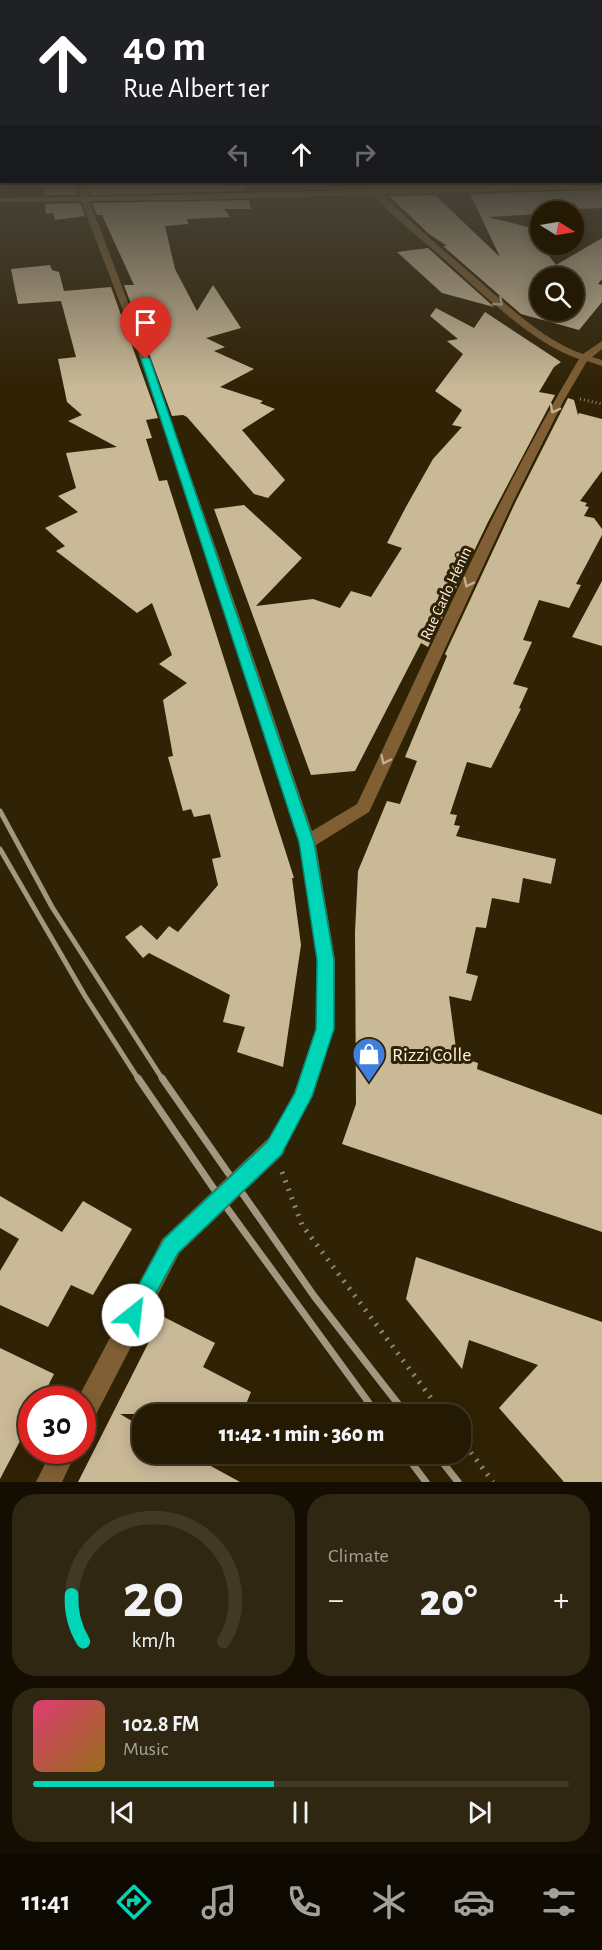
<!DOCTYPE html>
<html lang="en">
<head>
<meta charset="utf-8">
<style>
  body { margin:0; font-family:"Alegreya Sans",sans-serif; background:#302712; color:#f1f3f6; height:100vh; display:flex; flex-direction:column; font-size:22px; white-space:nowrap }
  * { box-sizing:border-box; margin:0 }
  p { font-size:20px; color:#a3a19a }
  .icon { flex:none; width:33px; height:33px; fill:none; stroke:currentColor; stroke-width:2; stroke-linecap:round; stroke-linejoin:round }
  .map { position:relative; height:1482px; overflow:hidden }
  .panel { display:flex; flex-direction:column; gap:12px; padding:12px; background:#140e02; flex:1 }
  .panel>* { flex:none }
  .hud { position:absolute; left:0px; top:0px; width:603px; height:183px; box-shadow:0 3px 15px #0003,0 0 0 2px #413825; background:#202124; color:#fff; overflow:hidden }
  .needle { width:39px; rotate:101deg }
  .controls { position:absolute; left:530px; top:201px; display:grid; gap:12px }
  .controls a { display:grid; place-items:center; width:54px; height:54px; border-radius:50%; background:#241a03; box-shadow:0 3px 15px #0003,0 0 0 2px #413825; font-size:30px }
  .speed { position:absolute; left:18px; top:1386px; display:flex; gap:12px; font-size:30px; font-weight:700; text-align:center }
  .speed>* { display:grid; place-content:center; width:78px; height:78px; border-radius:50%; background:#241a03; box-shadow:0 3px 15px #0003,0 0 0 2px #413825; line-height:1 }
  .speed .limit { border:9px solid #d22; background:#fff; color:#111 }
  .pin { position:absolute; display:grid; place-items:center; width:51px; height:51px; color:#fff; margin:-62px -26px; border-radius:50% 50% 50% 0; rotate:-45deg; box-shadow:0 0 6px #0007 }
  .pin .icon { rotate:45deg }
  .me { position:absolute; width:66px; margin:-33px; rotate:29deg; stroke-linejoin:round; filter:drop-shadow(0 0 4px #0008) }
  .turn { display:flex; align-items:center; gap:21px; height:126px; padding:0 24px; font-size:27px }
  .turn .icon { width:78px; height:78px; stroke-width:2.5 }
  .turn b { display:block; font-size:42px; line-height:51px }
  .lanes { display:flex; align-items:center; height:57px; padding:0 24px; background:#0003; justify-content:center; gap:30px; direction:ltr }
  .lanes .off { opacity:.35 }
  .big { font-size:45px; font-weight:800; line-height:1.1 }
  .panel .card { flex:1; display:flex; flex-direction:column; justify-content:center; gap:9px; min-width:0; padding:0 21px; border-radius:24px; background:#302712 }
  .panel .dial { align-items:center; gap:0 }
  .dial svg { height:156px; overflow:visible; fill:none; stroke:#413825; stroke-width:7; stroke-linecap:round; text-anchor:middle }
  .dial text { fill:#f1f3f6; stroke:none }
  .song { display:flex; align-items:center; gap:18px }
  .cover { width:72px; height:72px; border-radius:9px; background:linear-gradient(135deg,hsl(340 70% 55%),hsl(40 70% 35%)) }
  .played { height:6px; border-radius:3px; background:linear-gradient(90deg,#00d5b7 45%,#413825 45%) }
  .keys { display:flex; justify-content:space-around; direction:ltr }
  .heat { display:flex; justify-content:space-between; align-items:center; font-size:33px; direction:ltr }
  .panel .tiles { flex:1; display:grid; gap:12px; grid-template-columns:1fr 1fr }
  .card:last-child { grid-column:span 2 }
  .trip { position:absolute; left:132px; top:1404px; width:339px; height:60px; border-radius:24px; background:#241a03; box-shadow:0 3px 15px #0003,0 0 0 2px #413825; font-weight:800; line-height:60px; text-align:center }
  .menu { display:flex; height:96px; justify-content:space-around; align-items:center; background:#0e0a01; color:#a3a19a }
  .menu .icon { width:42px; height:42px }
  .menu .current { color:#00d5b7 }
  .menu b { font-size:27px; color:#f1f3f6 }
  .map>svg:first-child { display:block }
</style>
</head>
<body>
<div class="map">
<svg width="602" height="1482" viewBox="0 0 602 1482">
  <rect width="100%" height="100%" fill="#302204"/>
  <g fill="#cab997" fill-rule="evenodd">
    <polygon points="44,182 75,182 77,195 45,195"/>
    <polygon points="87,182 243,182 246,191 90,195"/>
    <polygon points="375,182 421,182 426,186 380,187"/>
    <polygon points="464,182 602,182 466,185"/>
    <path d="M602,190V208L579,209L574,203L540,204V214L488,217L540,230V244L556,265L602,238V279L598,284L602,285V302L579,330L521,314L443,246H447L429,234L389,196L435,195L500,257L470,194ZM540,278H573V310H540Z"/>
    <polygon points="249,200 251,209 224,209 230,217 187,219 188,224 165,226 175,269 197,311 213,285 241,328 206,338 225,347 214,351 254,369 220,387 263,401 260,403 275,409 242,430 285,480 268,498 254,494 187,417 183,415 172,416 124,285 134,285 102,215 97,215 92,203"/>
    <polygon points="80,203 85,216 55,220 53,213 46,214 45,204"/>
    <polygon points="428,248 484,298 494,307 442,293 397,252"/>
    <polygon points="50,265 52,270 59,272 64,291 111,287 158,418 146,420 152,438 146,439 159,481 167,480 294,878 292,878 301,945 283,1067 237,1052 245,1027 223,1022 230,995 149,953 143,958 125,937 141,925 157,940 169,926 178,932 218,885 212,859 221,857 210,814 194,817 191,809 183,811 168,757 173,756 163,700 187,683 159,664 172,655 152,603 137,613 56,551 65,546 45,528 78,512 58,496 76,488 66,453 117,447 68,421 82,415 67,402 58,359 76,357 61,301 18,304 11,269"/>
    <polygon points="436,308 474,328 485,312 561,362 554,367 539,392 555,395 488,522 428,647 421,643 355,771 311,775 214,509 244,505 302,558 256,606 313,599 340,608 351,591 371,597 402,548 387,543 407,505 433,459 462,427 452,425 462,410 435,391 463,354 447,341 458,339 430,316"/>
    <polygon points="568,398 574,400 578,415 579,413 602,419 602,471 580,501 587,503 585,506 589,507 584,516 594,518 602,529 602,535 576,584 581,585 569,608 539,600 523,640 532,642 513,684 528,688 519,708 521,709 491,768 467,762 450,814 457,815 454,825 460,826 456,836 556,859 551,884 523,878 519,903 492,898 486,928 476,927 466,973 478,976 471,1001 449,996 457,1056 478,1063 477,1069 602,1115 602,1232 342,1144 356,1104 355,932 358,871 387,801 400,804 417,761 405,757 447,656 445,654 516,501"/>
    <polygon points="602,581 602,646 572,637"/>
    <polygon points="0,1196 62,1232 83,1201 132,1229 93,1295 71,1285 48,1327 0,1305 0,1271 19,1239 0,1228"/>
    <polygon points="416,1257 602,1322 602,1482 564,1482 499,1408 538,1365 469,1340 462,1369 406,1299"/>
    <polygon points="162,1316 215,1343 203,1367 251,1392 242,1414 120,1414 142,1427 142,1454 189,1454 240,1482 78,1482"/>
    <polygon points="0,1348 54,1374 41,1400 32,1400 32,1418 0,1479"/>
  </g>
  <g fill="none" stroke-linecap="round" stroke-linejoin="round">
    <polyline stroke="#90846c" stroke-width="3" stroke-dasharray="1 3" stroke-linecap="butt" points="580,399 602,404"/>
    <g stroke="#90846c" stroke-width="5" stroke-dasharray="2 7" stroke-linecap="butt">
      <polyline points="282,1172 302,1225 443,1414"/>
      <polyline points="460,1438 493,1482"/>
    </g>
    <g fill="#7f5f33" fill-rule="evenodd">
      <path d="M365,182H372C403,217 440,247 476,278C506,304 545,342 583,354L602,341V349L592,357L602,360V366L587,361L563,402L514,500L371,808L369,812L316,845L335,960L334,1029L313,1096L281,1155L274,1158L267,1155L264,1148L294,1093L316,1029L317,960L299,842L178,468L133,337L80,198L84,196L88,198C170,407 240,619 312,831L357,804C428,655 494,501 579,359C530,343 475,286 436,252C412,231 381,209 365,182Z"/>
      <polygon points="171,1235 179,1238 182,1246 179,1254 91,1424 82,1427 82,1400 77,1400 163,1238"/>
      <polygon points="52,1450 77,1450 62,1482 36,1482"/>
    </g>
    <polygon fill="#b27e32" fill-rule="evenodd" points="77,182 85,182 88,197 602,184 602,188 185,200 0,202 0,198 80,197"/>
    <g stroke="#a29780" stroke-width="5">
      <polyline points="0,811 52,907 163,1080"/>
      <polyline points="0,849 85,996 139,1080"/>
    </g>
    <g stroke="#a29780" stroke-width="7">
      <polyline points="138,1078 227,1208 377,1414"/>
      <polyline points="162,1078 314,1296 406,1414"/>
      <polyline points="405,1454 426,1482"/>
      <polyline points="436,1454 458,1482"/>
    </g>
    <polyline stroke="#7f5f33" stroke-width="22" points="171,1246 274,1148"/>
  </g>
  <defs><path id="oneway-chevron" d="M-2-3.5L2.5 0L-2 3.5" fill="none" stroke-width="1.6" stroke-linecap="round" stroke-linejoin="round" transform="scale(1.5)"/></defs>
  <g stroke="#c2af92">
    <use href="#oneway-chevron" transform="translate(499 302) rotate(41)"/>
    <use href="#oneway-chevron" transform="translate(554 409) rotate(118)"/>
    <use href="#oneway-chevron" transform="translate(468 583) rotate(116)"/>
    <use href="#oneway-chevron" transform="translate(385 760) rotate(115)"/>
  </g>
  <linearGradient id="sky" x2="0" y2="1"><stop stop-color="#1a1302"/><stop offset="0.47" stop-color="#48443a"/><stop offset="1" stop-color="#48443a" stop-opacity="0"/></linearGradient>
  <rect width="602" height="388" fill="url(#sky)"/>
  <polygon fill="#00d5b7" stroke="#008a77" stroke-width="1.5" points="146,356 150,359 314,842 334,960 334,1029 312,1096 281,1155 178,1253 140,1322 133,1325 126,1322 122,1315 164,1239 267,1142 295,1093 316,1029 317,960 299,842 141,359"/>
  <defs>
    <g id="shop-pin" transform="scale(1.725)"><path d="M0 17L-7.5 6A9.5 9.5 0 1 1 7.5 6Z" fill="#3f7fe0" stroke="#302204"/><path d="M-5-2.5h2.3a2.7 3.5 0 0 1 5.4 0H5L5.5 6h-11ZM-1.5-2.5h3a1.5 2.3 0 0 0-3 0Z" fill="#fff"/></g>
  </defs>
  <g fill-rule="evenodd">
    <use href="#shop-pin" x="369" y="1054"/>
  </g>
  <g text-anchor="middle" stroke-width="6" stroke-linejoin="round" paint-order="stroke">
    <g font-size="16" fill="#f9f0df" stroke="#302204">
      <text transform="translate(445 593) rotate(-65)" y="6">Rue Carlo Hénin</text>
    </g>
    <g font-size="20" fill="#f9f0df" stroke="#302204" text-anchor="start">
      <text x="392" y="1061">Rizzi Colle</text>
    </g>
  </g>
</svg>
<div class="controls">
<a><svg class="needle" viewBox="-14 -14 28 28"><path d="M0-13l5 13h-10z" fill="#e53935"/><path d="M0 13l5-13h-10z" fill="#a3a19a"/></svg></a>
<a><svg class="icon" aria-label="search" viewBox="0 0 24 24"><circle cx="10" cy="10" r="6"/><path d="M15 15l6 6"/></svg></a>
</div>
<div class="speed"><div class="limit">30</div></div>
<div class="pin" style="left:146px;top:359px;background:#d93025"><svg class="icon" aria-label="arrive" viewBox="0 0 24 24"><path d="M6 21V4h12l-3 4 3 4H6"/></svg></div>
<svg class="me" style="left:133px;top:1315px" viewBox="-20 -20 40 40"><circle r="19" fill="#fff"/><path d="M0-13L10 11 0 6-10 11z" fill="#00d5b7"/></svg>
<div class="trip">11:42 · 1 min · 360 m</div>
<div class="hud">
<div class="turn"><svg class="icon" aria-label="ahead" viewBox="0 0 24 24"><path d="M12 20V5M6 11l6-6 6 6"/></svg><div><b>40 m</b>Rue Albert 1er</div></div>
<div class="lanes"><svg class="icon off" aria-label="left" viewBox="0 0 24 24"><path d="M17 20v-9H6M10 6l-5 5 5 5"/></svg><svg class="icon" aria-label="ahead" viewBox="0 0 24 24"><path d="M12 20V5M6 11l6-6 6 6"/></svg><svg class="icon off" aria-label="right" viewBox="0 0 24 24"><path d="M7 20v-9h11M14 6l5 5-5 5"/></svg></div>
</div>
</div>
<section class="panel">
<div class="tiles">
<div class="card dial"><svg viewBox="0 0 100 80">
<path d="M14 69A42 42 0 1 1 86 69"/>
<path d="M14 69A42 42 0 0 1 8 45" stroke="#00d5b7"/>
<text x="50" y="56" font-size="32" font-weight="700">20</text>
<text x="50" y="72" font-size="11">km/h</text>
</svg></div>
<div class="card"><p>Climate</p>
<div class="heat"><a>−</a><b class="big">20°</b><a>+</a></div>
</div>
<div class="card">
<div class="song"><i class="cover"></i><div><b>102.8 FM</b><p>Music</p></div></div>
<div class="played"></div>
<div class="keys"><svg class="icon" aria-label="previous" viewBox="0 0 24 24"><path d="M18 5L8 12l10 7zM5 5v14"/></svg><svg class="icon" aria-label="pause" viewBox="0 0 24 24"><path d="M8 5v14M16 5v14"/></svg><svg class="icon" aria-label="next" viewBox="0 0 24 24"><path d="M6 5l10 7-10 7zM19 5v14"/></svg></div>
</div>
</div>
</section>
<nav class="menu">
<b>11:41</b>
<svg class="icon current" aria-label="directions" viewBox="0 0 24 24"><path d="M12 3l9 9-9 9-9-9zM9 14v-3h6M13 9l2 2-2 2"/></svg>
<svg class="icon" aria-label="music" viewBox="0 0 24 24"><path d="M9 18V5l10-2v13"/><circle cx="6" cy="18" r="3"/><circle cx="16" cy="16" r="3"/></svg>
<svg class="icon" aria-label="phone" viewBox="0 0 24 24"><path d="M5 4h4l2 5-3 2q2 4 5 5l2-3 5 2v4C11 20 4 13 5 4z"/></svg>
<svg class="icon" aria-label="climate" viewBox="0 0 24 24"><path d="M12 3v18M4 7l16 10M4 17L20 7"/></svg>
<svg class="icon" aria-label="car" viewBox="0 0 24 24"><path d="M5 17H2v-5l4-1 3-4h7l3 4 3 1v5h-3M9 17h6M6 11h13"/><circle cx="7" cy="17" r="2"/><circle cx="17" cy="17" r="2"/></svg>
<svg class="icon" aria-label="filters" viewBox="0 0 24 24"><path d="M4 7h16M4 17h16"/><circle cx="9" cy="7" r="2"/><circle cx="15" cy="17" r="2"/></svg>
</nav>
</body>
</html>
